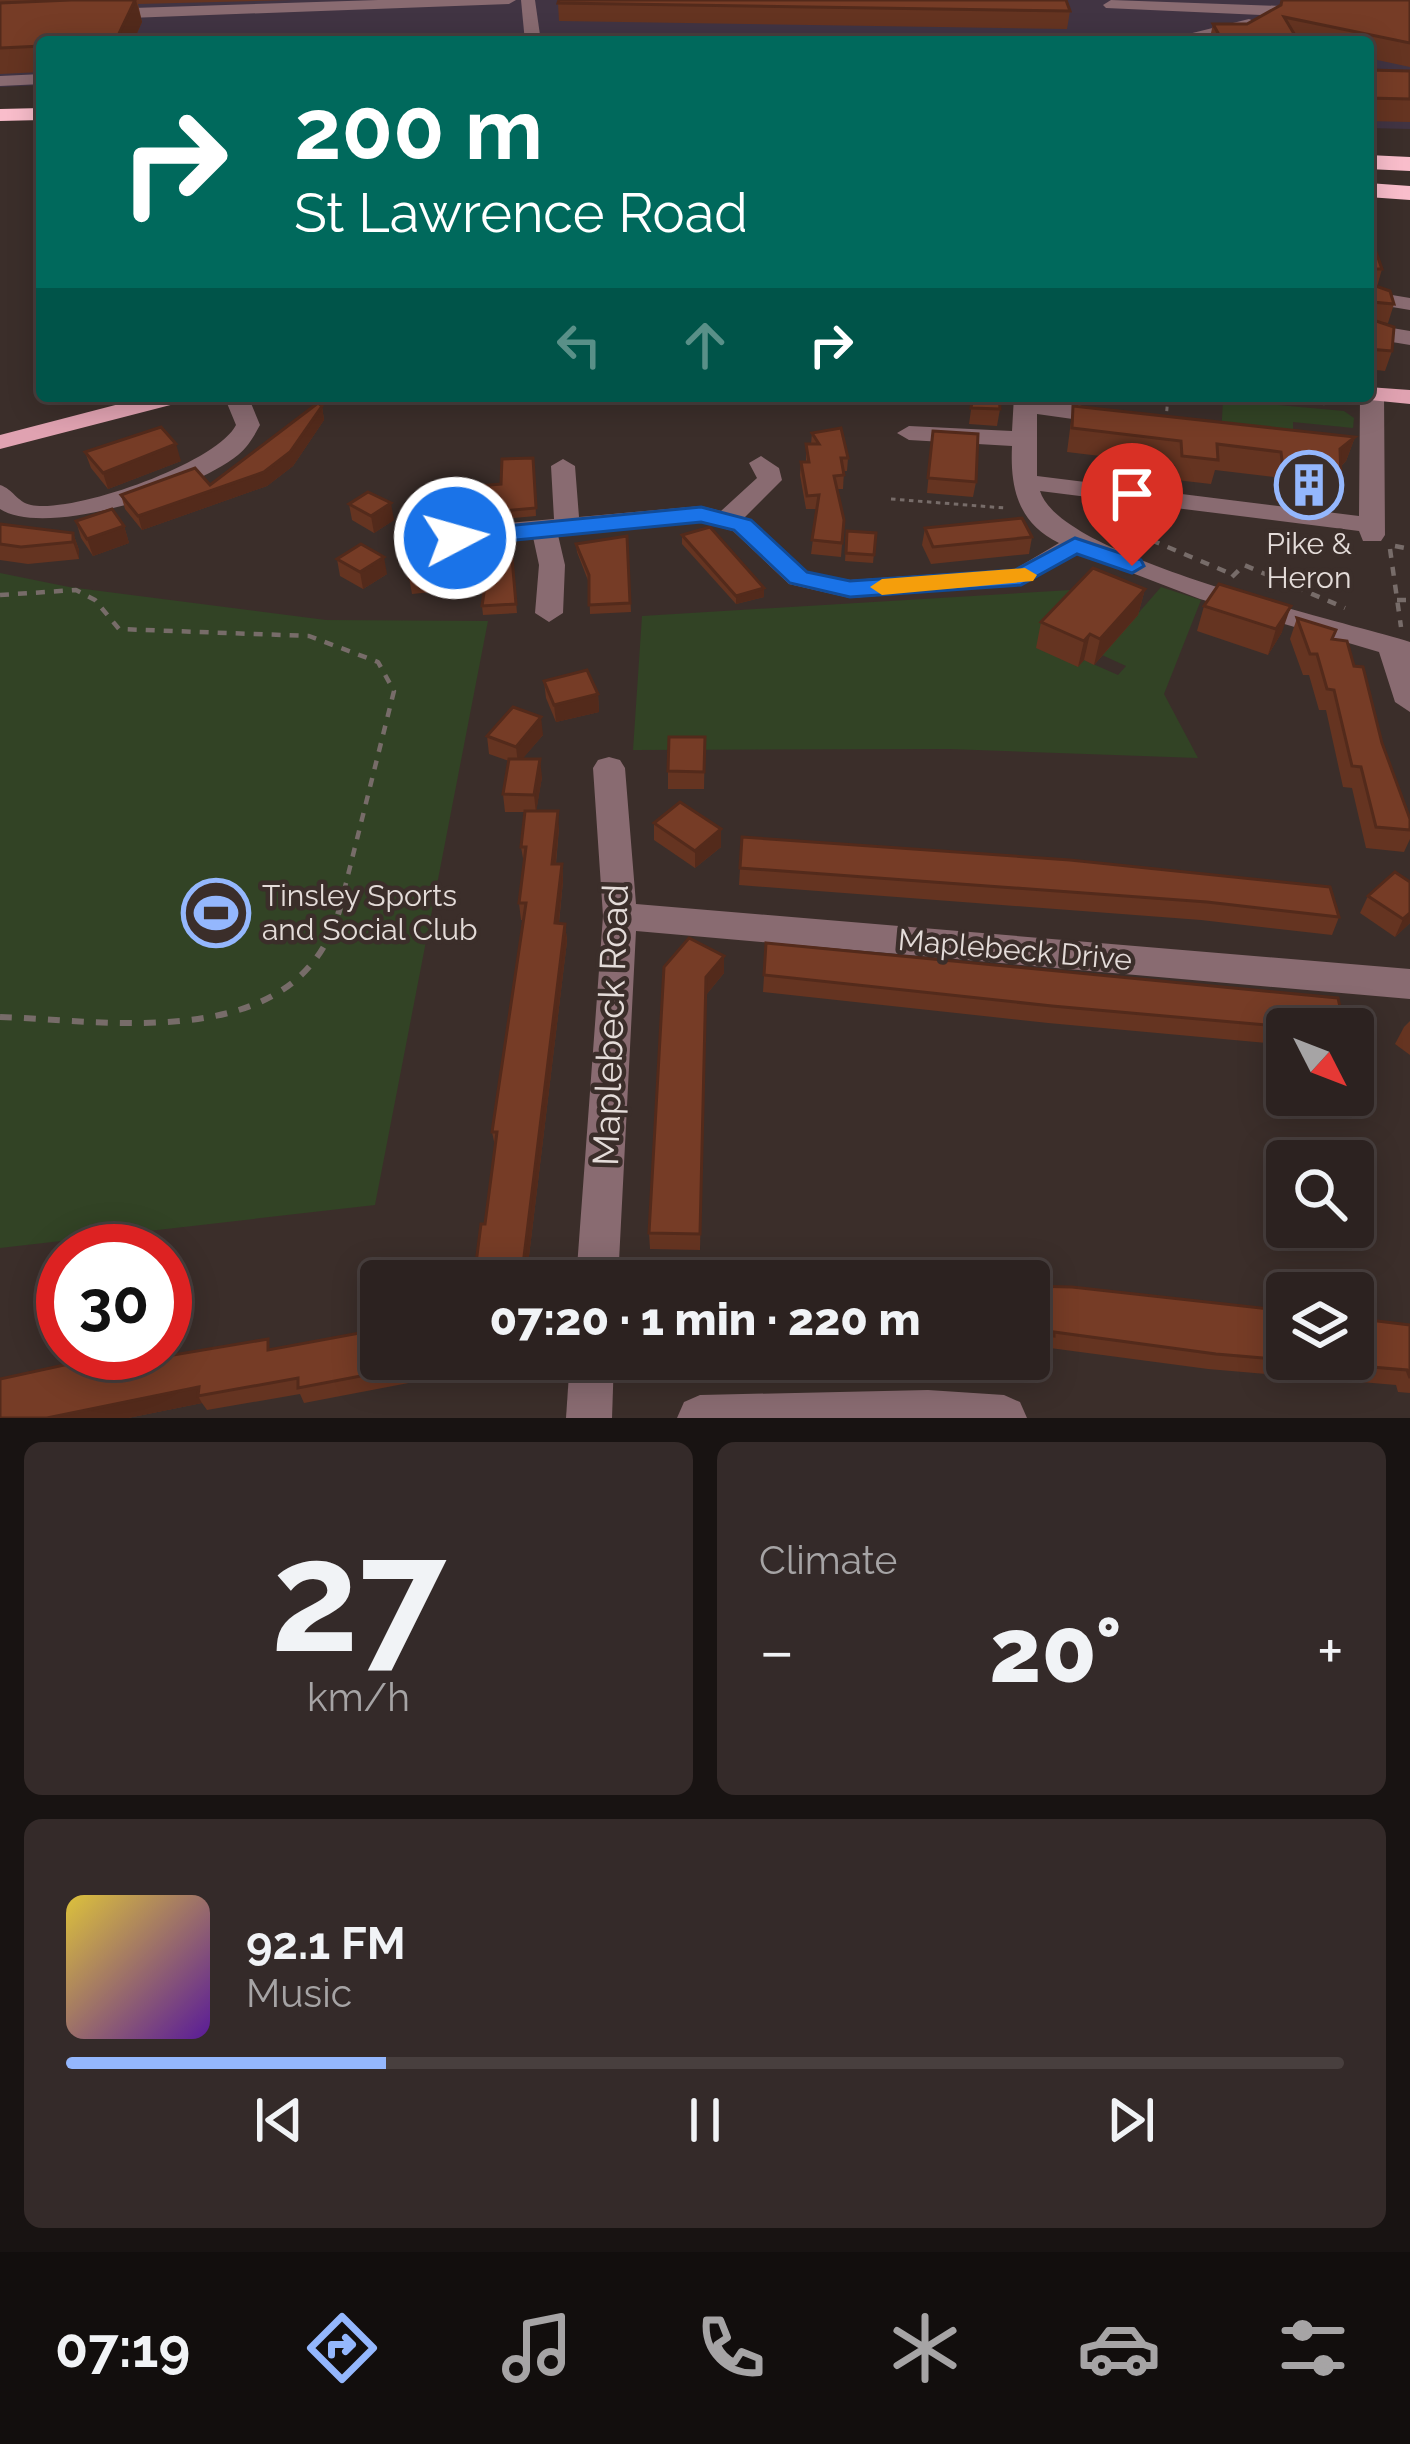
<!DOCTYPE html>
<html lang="en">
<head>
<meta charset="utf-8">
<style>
  body { margin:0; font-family:Raleway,sans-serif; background:#342a29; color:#f1f3f6; height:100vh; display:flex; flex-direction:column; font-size:45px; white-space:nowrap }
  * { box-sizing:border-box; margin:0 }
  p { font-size:39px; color:#a6a4a5 }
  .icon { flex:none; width:66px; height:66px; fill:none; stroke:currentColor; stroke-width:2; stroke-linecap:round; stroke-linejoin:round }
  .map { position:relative; height:1418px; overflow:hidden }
  .details { display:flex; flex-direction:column; gap:24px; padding:24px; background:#181312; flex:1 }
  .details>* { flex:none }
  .banner { position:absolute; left:36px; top:36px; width:1338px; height:366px; border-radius:12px; box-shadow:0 6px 30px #0003,0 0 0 3px #483f3e; background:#00695c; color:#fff; overflow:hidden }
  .needle { width:78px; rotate:132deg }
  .tools { position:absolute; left:1266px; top:1008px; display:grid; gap:24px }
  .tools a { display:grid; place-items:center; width:108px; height:108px; border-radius:12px; background:#2c2220; box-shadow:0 6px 30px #0003,0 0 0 3px #483f3e; font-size:60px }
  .speed { position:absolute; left:36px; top:1224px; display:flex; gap:24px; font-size:60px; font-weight:700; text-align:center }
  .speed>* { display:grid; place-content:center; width:156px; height:156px; border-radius:50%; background:#2c2220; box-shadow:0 6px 30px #0003,0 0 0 3px #483f3e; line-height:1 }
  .speed .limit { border:18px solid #d22; background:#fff; color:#111 }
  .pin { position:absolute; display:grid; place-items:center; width:102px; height:102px; color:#fff; margin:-123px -51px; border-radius:50% 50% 50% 0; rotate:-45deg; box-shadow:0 0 12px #0007 }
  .pin .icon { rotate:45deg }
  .me { position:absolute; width:132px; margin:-66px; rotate:84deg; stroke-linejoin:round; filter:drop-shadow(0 0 9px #0008) }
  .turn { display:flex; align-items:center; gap:42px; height:252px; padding:0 60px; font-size:54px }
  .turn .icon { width:156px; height:156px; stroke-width:2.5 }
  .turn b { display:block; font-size:84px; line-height:102px }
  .lanes { display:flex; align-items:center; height:114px; padding:0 60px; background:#0003; justify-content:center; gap:60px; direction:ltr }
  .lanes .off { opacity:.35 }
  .big { font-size:90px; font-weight:800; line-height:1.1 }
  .details .tile { flex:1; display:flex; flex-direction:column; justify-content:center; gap:18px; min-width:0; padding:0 42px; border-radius:18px; background:#342a29 }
  .details .dial { align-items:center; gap:0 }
  .dial b { font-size:156px; line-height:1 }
  .song { display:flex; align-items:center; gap:36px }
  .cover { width:144px; height:144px; border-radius:18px; background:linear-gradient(135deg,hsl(50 70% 55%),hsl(270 70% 35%)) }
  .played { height:12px; border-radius:6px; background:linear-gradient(90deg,#94b7fd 25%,#483f3e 25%) }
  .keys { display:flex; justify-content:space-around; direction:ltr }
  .heat { display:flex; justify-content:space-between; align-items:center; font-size:66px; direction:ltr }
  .details .tiles { flex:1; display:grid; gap:24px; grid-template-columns:1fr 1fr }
  .tile:last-child { grid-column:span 2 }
  .trip { position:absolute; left:360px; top:1260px; width:690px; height:120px; border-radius:12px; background:#2c2220; box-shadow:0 6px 30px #0003,0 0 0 3px #483f3e; font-weight:800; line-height:120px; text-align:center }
  .menu { display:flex; height:192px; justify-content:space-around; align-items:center; background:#120e0d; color:#a6a4a5 }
  .menu .icon { width:84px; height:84px }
  .menu .selected { color:#94b7fd }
  .menu b { font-size:54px; color:#f1f3f6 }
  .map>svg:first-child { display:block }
</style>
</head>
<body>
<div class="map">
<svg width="1410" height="1418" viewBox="0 0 1410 1418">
  <rect width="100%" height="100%" fill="#3b2e2a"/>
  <polygon fill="#413443" points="0,0 1410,0 1410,129 1368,128 1368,42 42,42 42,85 0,87"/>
  <g fill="#324325">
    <polygon points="1223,400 1344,411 1354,418 1353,428 1293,422 1293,444 1221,436"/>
    <polygon points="0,573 69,587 326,620 488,621 375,1205 0,1248"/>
    <polygon points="1161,587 1201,600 1164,694 1198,758 949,749 633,750 642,616 1088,589 1077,666 1084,660 1118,675 1126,666 1102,655"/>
  </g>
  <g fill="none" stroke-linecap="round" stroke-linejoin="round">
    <g stroke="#776c69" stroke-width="3" stroke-dasharray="4.5 4.5" stroke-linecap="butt">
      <polyline points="1324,396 1325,405"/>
      <polyline points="1166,420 1168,396"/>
      <polyline points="891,499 1005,508"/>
    </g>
    <g stroke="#776c69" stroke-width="4.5" stroke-dasharray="9 9" stroke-linecap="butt">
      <polyline points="1119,534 1125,529 1234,575"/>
      <polyline points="1395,546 1410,549"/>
      <polyline points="1390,549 1401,627"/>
      <polyline points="1232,577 1244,565 1345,608"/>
      <polyline points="0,595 76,590 95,600 119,629 309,636 378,662 394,691 340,907"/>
      <polyline points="1397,600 1410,600"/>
    </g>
    <path stroke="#776c69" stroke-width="6" stroke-dasharray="12 12" stroke-linecap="butt" d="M0,1017C117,1021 303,1055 341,904"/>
    <g fill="#896b71" fill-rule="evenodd">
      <polygon points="378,0 516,0 509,4 102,19 94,14 102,9"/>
      <polygon points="521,0 535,0 541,42 525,42"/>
      <polygon points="1111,0 1282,6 1290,11 1282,16 1106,8 1103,5"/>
      <polygon points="1249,19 1254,21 1254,27 1186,42 1156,42"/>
      <polygon points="42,74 42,84 0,86 0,76"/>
      <polygon points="1368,291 1410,298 1410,310 1368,303"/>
      <polygon points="1368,324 1410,331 1410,345 1368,338"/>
      <path d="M1368,388L1384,394L1385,535L1381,541H1363L1359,531L1040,491C1060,558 1339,620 1410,642V712L1395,702L1379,652L1200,599L1080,553L1021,585L850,598L789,584L733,531L700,522L558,535L565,565L563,613L549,622L535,613L539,565L533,537L409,548L396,540L409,532L554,519L551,466L563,459L575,466L579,517L701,506L721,511L757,478L749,463L761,456L779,468L782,480L744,518L808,572L850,580L1015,569L1059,543C1018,523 1010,488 1012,446L909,440L897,433L909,426L1012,431L1014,396H1038L1095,409L1099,414L1087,421L1037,414V476L1359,516L1360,396H1368Z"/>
      <path d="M224,396H248L260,425C254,436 248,447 238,455C197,489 47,539 0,509V485C13,489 17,502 31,505C73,514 217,463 236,425Z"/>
      <polygon points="609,757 620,760 625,768 636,904 1410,969 1410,999 636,931 618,1281 576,1281 603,916 593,768 598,760"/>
      <polygon points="570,1359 614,1359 612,1418 566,1418"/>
      <polygon points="928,1390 1004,1395 1020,1402 1027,1418 677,1418 684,1402 700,1395"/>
    </g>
    <g fill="#e0a2b1" fill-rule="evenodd">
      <polygon points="1368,387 1410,390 1410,404 1360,399 1368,396"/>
      <polygon points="150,396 190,396 186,401 0,449 0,435"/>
    </g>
    <g fill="#f9bdcb" fill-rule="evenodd">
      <polygon points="42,108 42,120 0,121 0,109"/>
      <polygon points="1368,155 1410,157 1410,171 1368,169"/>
      <polygon points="1368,183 1410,186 1410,200 1368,197"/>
    </g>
  </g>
  <g fill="#653421">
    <polygon points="0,0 293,0 138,4 142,22 133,42 42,42 42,72 0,74"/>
    <polygon points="1410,0 1410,67 1368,58 1368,42 1209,42 1213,24 1247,24 1281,5"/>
    <polygon points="558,3 1070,11 1067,29 559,21"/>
    <polygon points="1368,70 1410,71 1410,122 1368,121"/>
    <polygon points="1368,252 1382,269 1377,287 1394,304 1388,323 1380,322 1392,351 1385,371 1368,369"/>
    <polygon points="973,396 1000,409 997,426 969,424"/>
    <polygon points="322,406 324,420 293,466 267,486 142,530 125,509 121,495 210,485"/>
    <polygon points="1073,406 1355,437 1346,461 1341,466 1341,477 1332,502 1308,499 1306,505 1276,501 1274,477 1215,470 1211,484 1176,480 1175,465 1067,452"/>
    <polygon points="933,431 976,482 973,497 927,493"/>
    <polygon points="812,433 848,458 847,471 844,471 843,489 837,489 844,520 841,557 811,554 817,509 806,509 800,475 801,462 806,462 806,444 811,444"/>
    <polygon points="85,452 181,461 108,489 91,468"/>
    <polygon points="533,458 536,516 480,521 477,486 501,484"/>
    <polygon points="349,504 394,520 374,533 352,520"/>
    <polygon points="76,521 124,526 129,543 93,556 81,538"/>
    <polygon points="0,524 73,533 79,550 79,559 28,564 0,560"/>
    <polygon points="925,528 1032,537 1029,554 931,564 922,545"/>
    <polygon points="847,531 876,533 873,563 845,561"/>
    <polygon points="510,535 517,613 483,615 482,606"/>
    <polygon points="682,535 764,597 736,604 682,544"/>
    <polygon points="627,536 631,612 590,614 589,583 577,552 576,544"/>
    <polygon points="438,550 441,567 441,591 412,594 409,577"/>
    <polygon points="337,559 387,574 363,589 340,576"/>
    <polygon points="1145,589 1138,615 1094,665 1084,660 1078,667 1036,648 1041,622"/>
    <polygon points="1204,606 1282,632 1268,655 1197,631"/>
    <polygon points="1297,618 1332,639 1354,666 1410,819 1410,839 1404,852 1366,848 1352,788 1343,787 1326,710 1319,710 1309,675 1303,675 1290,639"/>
    <polygon points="544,681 598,694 599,712 556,722 546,698"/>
    <polygon points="543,735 522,759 542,777 536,811 559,828 556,864 562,864 563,881 559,923 565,924 567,941 526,1281 477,1281 475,1271 485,1224 495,1146 492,1132 523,920 521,920 519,903 524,864 521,847 524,812 505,812 503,794 509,761 489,754 487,736"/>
    <polygon points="705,737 704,789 668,789 668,771"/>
    <polygon points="654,823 721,847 695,868 654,840"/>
    <polygon points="742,837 1339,917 1332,935 1201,920 739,885"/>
    <polygon points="1368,896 1410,923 1395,937 1360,913"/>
    <polygon points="766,943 1345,1029 1287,1029 1287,1045 1048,1023 763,992"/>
    <polygon points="724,956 724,973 706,995 700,1250 650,1249 649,1233 664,967"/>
    <polygon points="1410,1021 1410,1055 1395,1044 1404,1027"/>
    <polygon points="1029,1286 1410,1325 1410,1393 1398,1392 1396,1385 1208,1369 1050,1348 1048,1351 1029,1349"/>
    <polygon points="272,1349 381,1359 465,1359 466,1372 304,1403 300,1394 207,1410 202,1403 128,1418 0,1418 170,1356"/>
  </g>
  <g fill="#532a1b">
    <polygon points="135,0 136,0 142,22 133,42 115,42"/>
    <polygon points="322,406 324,420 293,466 267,486 142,530 138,516 264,472"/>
    <polygon points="1355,437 1346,461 1332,474 1340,449"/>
    <polygon points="176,444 181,461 108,489 103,473"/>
    <polygon points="391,503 394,520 374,533 371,516"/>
    <polygon points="124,526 129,543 93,556 87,539"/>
    <polygon points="73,533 79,550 79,559 73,542"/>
    <polygon points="438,550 441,567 441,591 438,574"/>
    <polygon points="384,557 387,574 363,589 360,572"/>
    <polygon points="764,588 764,597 736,604 736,596"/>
    <polygon points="1145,589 1138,615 1094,665 1100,639"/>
    <polygon points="1291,606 1282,632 1268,655 1276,629"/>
    <polygon points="1090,634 1084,660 1078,667 1084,641"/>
    <polygon points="598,694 599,712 556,722 554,705"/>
    <polygon points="541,717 543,735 518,764 516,747"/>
    <polygon points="540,759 542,777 536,813 534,795"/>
    <polygon points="558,811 559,828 554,881 552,864"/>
    <polygon points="721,829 721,847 695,868 695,851"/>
    <polygon points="562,864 563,881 557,940 555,923"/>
    <polygon points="1410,913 1410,923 1395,937 1403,919"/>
    <polygon points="565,924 567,941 526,1281 523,1281 522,1273"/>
    <polygon points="724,956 724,973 706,995 700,1250 706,977"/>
    <polygon points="199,1387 198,1396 202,1403 128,1418 47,1418"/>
  </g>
  <g fill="#763c26" stroke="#532a1b" stroke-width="3">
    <polygon points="71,0 135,0 115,42 42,42 42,46 0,48 0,3"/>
    <polygon points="559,0 1066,0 1070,11 558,3"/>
    <polygon points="1282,0 1410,0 1410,43 1284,17 1299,42 1223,42 1213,24 1247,24 1281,5"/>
    <polygon points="1368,70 1410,71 1410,99 1368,98"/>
    <polygon points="1368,252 1376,252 1382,269 1371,269 1370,284 1390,291 1394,304 1371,302 1370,319 1394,327 1392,351 1368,349"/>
    <polygon points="973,396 999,396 1000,409 971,408"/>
    <polygon points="318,403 322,406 290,452 264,472 138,516 121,495 195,468 210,485"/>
    <polygon points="1073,406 1355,437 1340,449 1341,477 1314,474 1315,480 1284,476 1281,452 1217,444 1218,460 1182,456 1181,441 1072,428"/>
    <polygon points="161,427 176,444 103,473 85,452"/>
    <polygon points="841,428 848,458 841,458 844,475 834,476 844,520 842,543 812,540 819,495 807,496 801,462 809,462 806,444 819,444 812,433"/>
    <polygon points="933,431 978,434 976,482 928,478"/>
    <polygon points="533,458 536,508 479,513 477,486 501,484 502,459"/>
    <polygon points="368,492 391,503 371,516 349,504"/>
    <polygon points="112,509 124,526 87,539 76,521"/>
    <polygon points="1022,518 1032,537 933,547 925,528"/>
    <polygon points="0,524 73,533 73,542 21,547 0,544"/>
    <polygon points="710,527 764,588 736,596 682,535"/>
    <polygon points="847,531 876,533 874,555 846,553"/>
    <polygon points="510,535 516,604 482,606 485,586 481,538"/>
    <polygon points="627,536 630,603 589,605 589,575 576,544"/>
    <polygon points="361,544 384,557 360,572 337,559"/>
    <polygon points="438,550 438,574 409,577 410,553"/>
    <polygon points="1093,568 1145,589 1100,639 1090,634 1084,641 1041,622"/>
    <polygon points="1219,584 1291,606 1276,629 1204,606"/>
    <polygon points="1297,618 1336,630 1332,639 1347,641 1354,666 1363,667 1382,743 1410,819 1410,830 1376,827 1361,767 1352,766 1334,690 1327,689 1317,654 1310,654"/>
    <polygon points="587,670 598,694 554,705 544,681"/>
    <polygon points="513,707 541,717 516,747 487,736"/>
    <polygon points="669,737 705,737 704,772 668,771"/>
    <polygon points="509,759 540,759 534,795 503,794"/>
    <polygon points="680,802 721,829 695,851 654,823"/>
    <polygon points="525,811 558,811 552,864 562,864 555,923 565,924 522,1273 475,1271 481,1224 485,1224 497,1132 492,1132 526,903 519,903 526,847 521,847"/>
    <polygon points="742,837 1070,860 1330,887 1339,917 1207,902 740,868"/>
    <polygon points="1395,872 1410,882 1410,913 1403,919 1368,896"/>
    <polygon points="689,938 724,956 706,977 700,1234 649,1233 664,967"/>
    <polygon points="766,943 1338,998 1345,1029 1311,1029 1052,1006 764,975"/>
    <polygon points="679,1260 698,1281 654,1281"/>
    <polygon points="832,1268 948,1281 755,1281 757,1269 832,1279"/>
    <polygon points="1029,1286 1072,1287 1287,1311 1287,1359 1353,1359 1353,1318 1410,1325 1410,1378 1407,1370 1216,1354 1054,1332 1054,1336 1029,1333"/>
    <polygon points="381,1329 381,1359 450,1359 298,1388 298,1378 198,1396 199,1387 47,1418 0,1418 0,1379 119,1353 163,1353 162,1357 268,1339 268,1350"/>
  </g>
  <polygon fill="#1a73e8" stroke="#114b97" stroke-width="3" points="701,507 751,520 807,572 850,581 1015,570 1075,538 1141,560 1144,566 1132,573 1077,554 1021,585 850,597 790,583 734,530 701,522 455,546 443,538 455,531"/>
  <polygon fill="#f59e0b" points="1025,568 1037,575 1033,581 882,595 870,587 882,579"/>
  <defs>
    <g id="building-ring" transform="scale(3.45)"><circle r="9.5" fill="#3b2e2a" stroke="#94b7fd" stroke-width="1.5"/><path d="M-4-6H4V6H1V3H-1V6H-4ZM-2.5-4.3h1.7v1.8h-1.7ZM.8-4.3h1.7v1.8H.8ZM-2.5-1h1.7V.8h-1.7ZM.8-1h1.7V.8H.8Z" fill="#94b7fd"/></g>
    <g id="stadium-ring" transform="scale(3.45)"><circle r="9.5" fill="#3b2e2a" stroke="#94b7fd" stroke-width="1.5"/><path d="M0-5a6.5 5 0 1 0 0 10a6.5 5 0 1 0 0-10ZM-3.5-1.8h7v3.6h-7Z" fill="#94b7fd"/></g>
  </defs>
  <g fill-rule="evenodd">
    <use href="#building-ring" x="1309" y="485"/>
    <use href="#stadium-ring" x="216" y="913"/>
  </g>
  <g text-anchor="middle" stroke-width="9" stroke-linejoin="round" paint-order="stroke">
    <g font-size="30" fill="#e4dcd9" stroke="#3b2e2a">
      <text x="1309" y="554">Pike &amp;<tspan x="1309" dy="34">Heron</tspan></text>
      <text x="262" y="906" text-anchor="start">Tinsley Sports<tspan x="262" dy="34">and Social Club</tspan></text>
    </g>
    <g font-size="30" fill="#e4dcd9" stroke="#3b2e2a">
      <text transform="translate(1015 950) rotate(5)" y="10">Maplebeck Drive</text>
    </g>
    <g font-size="36" fill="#e4dcd9" stroke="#3b2e2a">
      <text transform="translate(610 1025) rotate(-88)" y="13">Maplebeck Road</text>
    </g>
  </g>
</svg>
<div class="tools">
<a><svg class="needle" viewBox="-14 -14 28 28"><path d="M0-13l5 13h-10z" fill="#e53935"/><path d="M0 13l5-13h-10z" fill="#a6a4a5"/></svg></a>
<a><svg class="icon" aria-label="search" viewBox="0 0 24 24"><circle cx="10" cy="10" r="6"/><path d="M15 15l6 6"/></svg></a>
<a><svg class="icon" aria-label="layers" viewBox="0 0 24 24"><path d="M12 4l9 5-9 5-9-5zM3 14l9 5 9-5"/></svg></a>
</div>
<div class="speed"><div class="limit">30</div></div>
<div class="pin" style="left:1132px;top:566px;background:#d93025"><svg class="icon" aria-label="arrive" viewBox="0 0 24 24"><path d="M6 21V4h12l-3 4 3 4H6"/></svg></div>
<svg class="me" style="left:455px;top:538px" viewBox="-20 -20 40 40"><circle r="17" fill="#1a73e8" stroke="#fff" stroke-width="3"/><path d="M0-11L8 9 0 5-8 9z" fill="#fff"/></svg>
<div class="trip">07:20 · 1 min · 220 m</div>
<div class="banner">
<div class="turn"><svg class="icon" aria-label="right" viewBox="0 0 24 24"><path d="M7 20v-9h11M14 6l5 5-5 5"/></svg><div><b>200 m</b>St Lawrence Road</div></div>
<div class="lanes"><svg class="icon off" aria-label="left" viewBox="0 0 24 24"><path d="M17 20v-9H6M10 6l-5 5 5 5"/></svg><svg class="icon off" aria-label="ahead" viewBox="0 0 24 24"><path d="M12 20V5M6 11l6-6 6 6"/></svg><svg class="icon" aria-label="right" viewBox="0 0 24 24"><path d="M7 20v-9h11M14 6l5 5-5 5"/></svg></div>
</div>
</div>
<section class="details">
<div class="tiles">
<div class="tile dial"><b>27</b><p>km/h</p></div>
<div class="tile"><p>Climate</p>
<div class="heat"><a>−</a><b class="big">20°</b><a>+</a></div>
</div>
<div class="tile">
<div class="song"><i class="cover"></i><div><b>92.1 FM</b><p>Music</p></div></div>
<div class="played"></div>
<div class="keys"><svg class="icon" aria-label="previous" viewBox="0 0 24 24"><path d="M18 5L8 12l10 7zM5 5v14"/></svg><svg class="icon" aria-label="pause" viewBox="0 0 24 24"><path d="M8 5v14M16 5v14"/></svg><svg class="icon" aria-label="next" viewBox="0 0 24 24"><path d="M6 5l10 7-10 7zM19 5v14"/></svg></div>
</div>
</div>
</section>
<nav class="menu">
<b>07:19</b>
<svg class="icon selected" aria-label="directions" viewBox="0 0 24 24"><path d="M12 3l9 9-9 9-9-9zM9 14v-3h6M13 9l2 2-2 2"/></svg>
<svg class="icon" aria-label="music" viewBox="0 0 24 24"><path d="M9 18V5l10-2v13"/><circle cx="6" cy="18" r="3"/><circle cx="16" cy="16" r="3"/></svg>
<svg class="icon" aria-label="phone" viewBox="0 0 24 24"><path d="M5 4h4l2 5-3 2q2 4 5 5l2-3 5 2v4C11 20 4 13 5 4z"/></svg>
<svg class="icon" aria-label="climate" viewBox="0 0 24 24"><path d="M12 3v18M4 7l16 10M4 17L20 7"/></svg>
<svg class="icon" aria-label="car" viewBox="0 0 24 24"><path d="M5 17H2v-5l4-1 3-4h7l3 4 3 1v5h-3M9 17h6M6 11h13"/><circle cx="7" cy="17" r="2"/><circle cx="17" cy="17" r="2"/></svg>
<svg class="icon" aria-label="filters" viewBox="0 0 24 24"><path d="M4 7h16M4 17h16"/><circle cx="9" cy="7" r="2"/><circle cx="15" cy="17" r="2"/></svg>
</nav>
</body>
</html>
